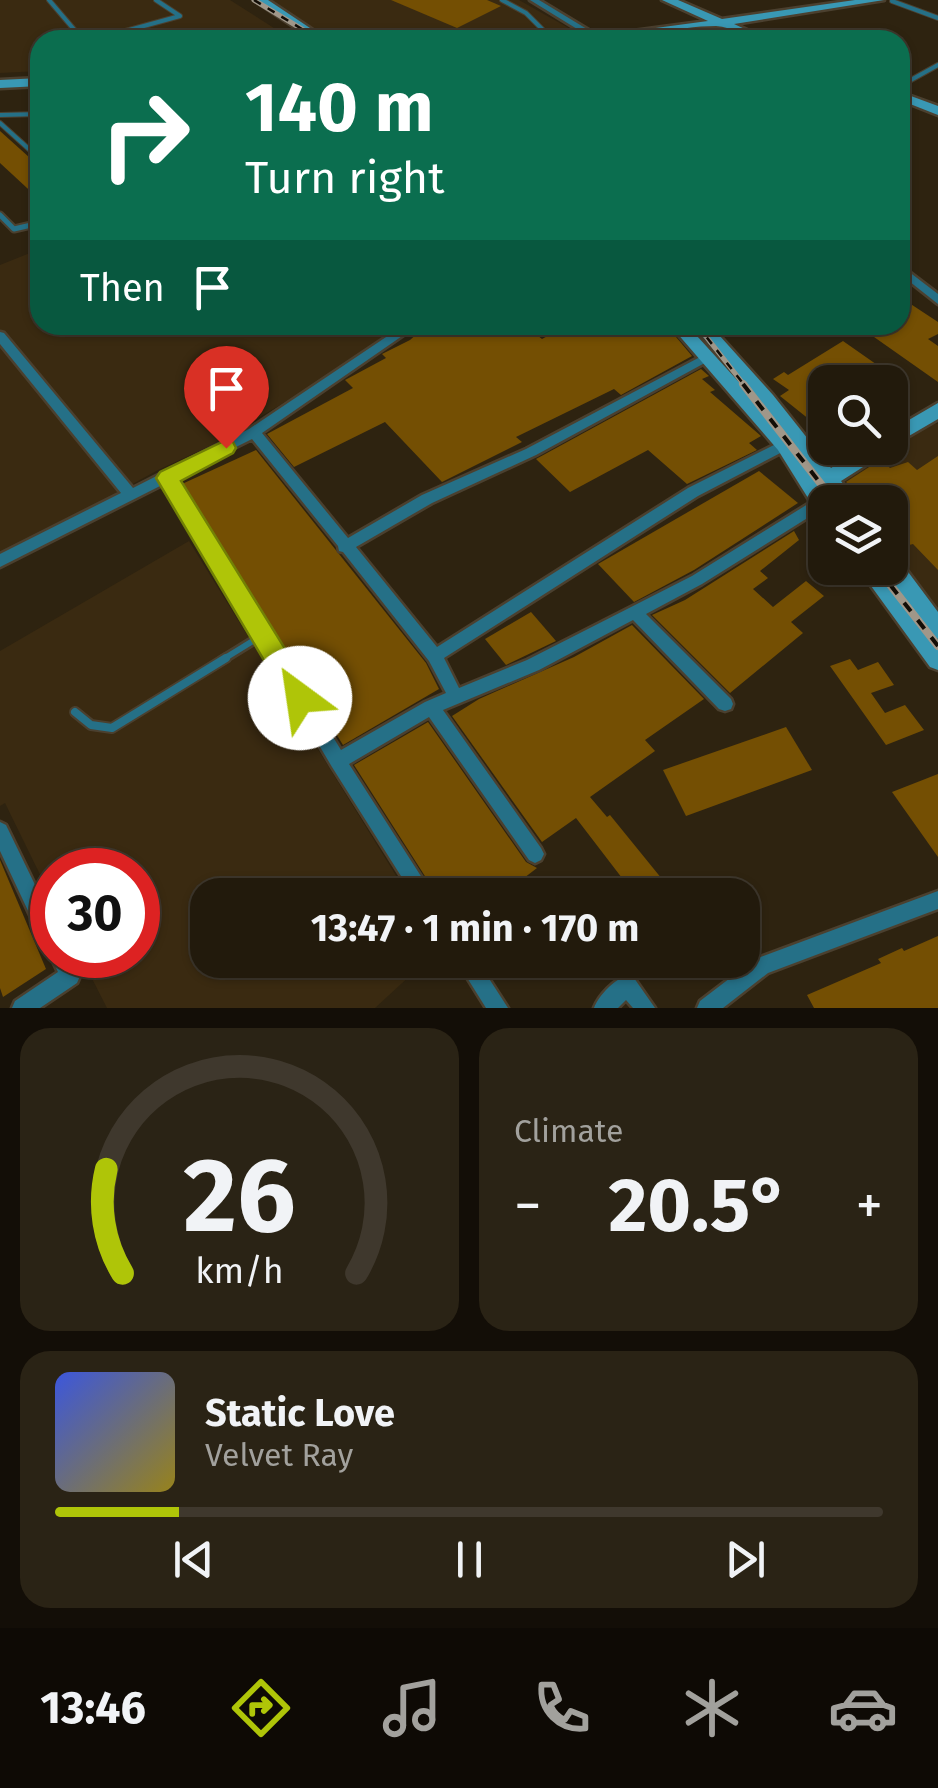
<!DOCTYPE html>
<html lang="en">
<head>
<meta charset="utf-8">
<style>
  body { margin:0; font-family:"Fira Sans",sans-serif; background:#2a2315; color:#f1f3f6; height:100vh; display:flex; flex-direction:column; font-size:38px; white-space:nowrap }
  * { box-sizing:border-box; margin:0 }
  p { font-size:32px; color:#a2a19d }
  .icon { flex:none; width:55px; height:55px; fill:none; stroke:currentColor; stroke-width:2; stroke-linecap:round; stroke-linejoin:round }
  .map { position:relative; height:1008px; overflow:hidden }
  .details { display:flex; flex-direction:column; gap:20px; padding:20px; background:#130e07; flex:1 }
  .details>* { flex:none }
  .guide { position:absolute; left:30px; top:30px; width:880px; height:305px; border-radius:30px; box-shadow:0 2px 8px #0004,0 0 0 2px #3f382d; background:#0b6e4f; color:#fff; overflow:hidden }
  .buttons { position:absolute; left:808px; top:365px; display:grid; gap:20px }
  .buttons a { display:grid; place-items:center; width:100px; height:100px; border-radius:20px; background:#221a0c; box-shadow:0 2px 8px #0004,0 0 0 2px #3f382d; font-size:50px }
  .speed { position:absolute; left:30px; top:848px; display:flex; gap:20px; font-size:50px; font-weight:700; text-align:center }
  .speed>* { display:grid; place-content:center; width:130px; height:130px; border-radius:50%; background:#221a0c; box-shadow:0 2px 8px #0004,0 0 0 2px #3f382d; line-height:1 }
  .speed .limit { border:15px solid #d22; background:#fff; color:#111 }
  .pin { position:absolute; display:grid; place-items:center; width:85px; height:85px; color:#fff; margin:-102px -42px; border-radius:50% 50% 50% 0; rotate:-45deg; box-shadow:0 0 10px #0007 }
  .pin .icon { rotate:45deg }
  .me { position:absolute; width:110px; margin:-55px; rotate:329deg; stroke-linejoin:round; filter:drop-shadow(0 0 8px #0008) }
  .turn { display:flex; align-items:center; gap:35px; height:210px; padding:0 50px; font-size:45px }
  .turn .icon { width:130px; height:130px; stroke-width:2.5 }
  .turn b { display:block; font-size:70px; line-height:85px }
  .then { display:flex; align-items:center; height:95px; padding:0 50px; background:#0003; gap:20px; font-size:38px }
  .big { font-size:75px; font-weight:700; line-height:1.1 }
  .details .card { flex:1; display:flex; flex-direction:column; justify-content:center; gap:15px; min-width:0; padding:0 35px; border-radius:30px; background:#2a2315 }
  .details .dial { align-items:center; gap:0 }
  .dial svg { height:260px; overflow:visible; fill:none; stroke:#3f382d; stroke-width:7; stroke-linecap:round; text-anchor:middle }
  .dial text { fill:#f1f3f6; stroke:none }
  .song { display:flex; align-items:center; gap:30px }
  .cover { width:120px; height:120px; border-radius:15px; background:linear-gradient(135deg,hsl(230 70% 55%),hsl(50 70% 35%)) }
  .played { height:10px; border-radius:5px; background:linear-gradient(90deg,#afc508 15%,#3f382d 15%) }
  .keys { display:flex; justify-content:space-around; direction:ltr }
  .heat { display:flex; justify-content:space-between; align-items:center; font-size:55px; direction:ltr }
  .details .tiles { flex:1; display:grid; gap:20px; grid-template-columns:1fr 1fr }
  .card:last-child { grid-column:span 2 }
  .trip { position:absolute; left:190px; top:878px; width:570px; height:100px; border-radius:30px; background:#221a0c; box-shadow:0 2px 8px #0004,0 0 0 2px #3f382d; font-weight:700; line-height:100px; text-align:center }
  .tab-bar { display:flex; height:160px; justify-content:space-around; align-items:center; background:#0e0a05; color:#a2a19d }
  .tab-bar .icon { width:70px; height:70px }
  .tab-bar .selected { color:#afc508 }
  .tab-bar b { font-size:45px; color:#f1f3f6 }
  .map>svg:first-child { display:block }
</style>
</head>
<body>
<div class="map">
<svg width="938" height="1008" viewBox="0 0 938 1008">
  <rect width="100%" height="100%" fill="#2e2310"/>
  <g fill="#3a2a11">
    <polygon points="0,0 230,0 291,39 40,40 40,71 0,73"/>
    <polygon points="263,0 519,0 581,35 542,40 332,40"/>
    <polygon points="40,249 40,325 400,325 299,394 210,446 158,470 0,557 0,265"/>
    <polygon points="927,421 938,424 938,609 931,612 890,556 890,502 850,502 834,480"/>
    <polygon points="189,541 408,895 208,895 208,960 427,960 375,1008 107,1008 80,955 138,955 138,870 52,870 52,899 5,803 0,806 0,651"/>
  </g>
  <g fill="#744f03">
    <polygon points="391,0 487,0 501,6 457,28"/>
    <polygon points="0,131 40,167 40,200 0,163"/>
    <polygon points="900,297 938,322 938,334 928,339 938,346 938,382 857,325 900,325"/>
    <polygon points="427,325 524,325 542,339 568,325 666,325 692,356 621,395 614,389 516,437 522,442 442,482 385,422 294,467 267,434 353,388 345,380 386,358 382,354 410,340"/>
    <polygon points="843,341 893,376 882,382 825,382 825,432 780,396 789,390 773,379 784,372 788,375"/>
    <polygon points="701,369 709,376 702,379 715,390 710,392 761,436 749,443 757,450 687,484 648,450 570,492 536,459"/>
    <polygon points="256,450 426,663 439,689 343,745 182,484"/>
    <polygon points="938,456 938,570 913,544 890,550 890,502 860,502 856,496 861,494 846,482 880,460 890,468 908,462 917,470"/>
    <polygon points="759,471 798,503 694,570 634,602 598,564"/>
    <polygon points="794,531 799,540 760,571 768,578 753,589 773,607 806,581 824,596 791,622 803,633 730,693 652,615 685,600"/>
    <polygon points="531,612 556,641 506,665 485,639"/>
    <polygon points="632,625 704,699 645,740 655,751 590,797 607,817 610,815 675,895 635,895 576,818 542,842 452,716 479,699 574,657"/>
    <polygon points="850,659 858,670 878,662 894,685 871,693 885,713 905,705 924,730 886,745 830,666"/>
    <polygon points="428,722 526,862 537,868 502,895 437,895 354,765"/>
    <polygon points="786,727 812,770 686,816 663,770"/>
    <polygon points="938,774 938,857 892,792"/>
    <polygon points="0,860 46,969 3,997 0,988"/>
    <polygon points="938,936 938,1008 814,1008 807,995 881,963 878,959 902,948 904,951"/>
  </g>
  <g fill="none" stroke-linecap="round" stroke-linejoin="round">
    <g stroke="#4b402f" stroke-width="6">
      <g id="lane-far3">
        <polyline points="49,0 83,40"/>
        <polyline points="502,0 526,13 553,40"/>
        <polyline points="892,1 938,18"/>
        <polyline points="646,32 658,40"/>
        <polyline points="93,40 180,16 156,0"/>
        <polyline points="900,86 938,65"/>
        <polyline points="0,115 40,114"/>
        <polyline points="0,123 40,159"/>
      </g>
    </g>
    <g stroke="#4b402f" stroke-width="9">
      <polyline id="lane-far2" points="0,215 14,229 40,223"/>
    </g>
    <g stroke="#4b402f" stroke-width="11">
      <polyline id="lane-far1" points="222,660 261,636"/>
    </g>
    <g stroke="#4b402f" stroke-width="12">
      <polyline id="lane" points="75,712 91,725 112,728 226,658"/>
    </g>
    <g stroke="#4b402f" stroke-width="5">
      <g id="street">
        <polygon points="530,0 539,0 605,40 595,40"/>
        <polygon points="900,265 938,294 938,304 900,274"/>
        <path d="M404,325H418L262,433L348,538L422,495L526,449L702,356L706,355L712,359L536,455L432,503L356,547L437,647L688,488L780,442L785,440L792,445L790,448L698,496L444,658L459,688L527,660L692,576L816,499L821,498L828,502H825V507L702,584L646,614L731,699L733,704L731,709L725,711L719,709L633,620L539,670L443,710L541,848L544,854L541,860L535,863L529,860L429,717L349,764L433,895H413L332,767L164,484L0,567V554L121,493L0,344V332L4,333L133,488L249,429ZM252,439L338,546L339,551L343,552L429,661L446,693L425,702L341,750L174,478Z"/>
        <polygon points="0,822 6,825 52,920 52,950 45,947 0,851"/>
        <polygon points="938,891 938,909 768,973 723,1008 697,1008 700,1001 755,959"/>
        <polygon points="52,950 52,955 70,955 80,976 77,983 40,1008 12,1008 15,1001 58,972 50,955"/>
        <polygon points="456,960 477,960 508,1008 486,1008"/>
        <path d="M627,975L634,978L655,1008H633L626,1000L618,1008H594C599,995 614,980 627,975Z"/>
      </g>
    </g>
    <g stroke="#4b402f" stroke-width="5">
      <g id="secondary">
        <polygon points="254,0 268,0 328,40 314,40"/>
        <path d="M662,0H678L722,19L855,0H884L734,24L769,40C748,40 734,27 716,26C676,26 633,40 590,40L596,36L708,21Z"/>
        <polygon points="40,78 40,86 0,88 0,80"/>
        <polygon points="900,92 938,106 938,115 900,100"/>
        <polygon points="670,325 687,325 766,412 693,325 710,325 773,395 831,468 864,448 887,448 885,453 841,481 856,502 835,502 815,476 832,502 825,502 825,516 818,514 778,450"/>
        <polygon points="938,403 938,419 890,447 890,431"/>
        <polygon points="890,554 897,557 938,612 938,639 934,637 938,642 938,670 930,667 858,568 881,568 890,580 882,568 890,568"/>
      </g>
    </g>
    <use href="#lane-far3" stroke="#257087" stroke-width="4"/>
    <use href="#lane-far2" stroke="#257087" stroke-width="5"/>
    <use href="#lane-far1" stroke="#257087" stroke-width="6"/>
    <use href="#lane" stroke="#257087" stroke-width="8"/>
    <use href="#street" fill="#257087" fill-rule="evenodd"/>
    <use href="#secondary" fill="#3998b4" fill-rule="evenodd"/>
    <g stroke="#a09789" stroke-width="5">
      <g id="rail-far1">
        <polyline points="254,0 320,40"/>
        <polyline points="697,325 745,386"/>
      </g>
    </g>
    <g stroke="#a09789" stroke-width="8">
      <g id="rail">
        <polyline points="743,384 835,502"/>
        <polyline points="877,568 938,646"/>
      </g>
    </g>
    <use href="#rail-far1" stroke="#120d06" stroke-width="2.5" stroke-dasharray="8" stroke-linecap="butt"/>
    <use href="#rail" stroke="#120d06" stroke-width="4" stroke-dasharray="11" stroke-linecap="butt"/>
  </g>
  <polygon fill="#afc508" stroke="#728005" stroke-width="2.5" points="226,440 233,442 236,448 233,453 181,481 310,689 314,698 310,706 300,710 291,706 156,478 160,472"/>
</svg>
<div class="buttons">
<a><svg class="icon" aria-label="search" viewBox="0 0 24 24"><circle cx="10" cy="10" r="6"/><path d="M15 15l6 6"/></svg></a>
<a><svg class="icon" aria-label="layers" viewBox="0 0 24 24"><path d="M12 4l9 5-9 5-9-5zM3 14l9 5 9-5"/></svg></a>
</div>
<div class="speed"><div class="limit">30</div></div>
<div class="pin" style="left:226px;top:448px;background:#d93025"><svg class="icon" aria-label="arrive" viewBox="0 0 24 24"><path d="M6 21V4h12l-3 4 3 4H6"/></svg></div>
<svg class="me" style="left:300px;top:698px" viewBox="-20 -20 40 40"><circle r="19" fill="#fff"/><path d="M0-13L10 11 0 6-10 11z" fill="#afc508"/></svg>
<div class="trip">13:47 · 1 min · 170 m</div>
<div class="guide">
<div class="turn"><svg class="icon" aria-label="right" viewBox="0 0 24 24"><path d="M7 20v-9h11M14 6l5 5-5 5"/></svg><div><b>140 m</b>Turn right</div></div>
<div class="then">Then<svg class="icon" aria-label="arrive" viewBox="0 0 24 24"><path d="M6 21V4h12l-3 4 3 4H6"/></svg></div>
</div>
</div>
<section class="details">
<div class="tiles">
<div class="card dial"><svg viewBox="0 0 100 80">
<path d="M14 69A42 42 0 1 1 86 69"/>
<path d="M14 69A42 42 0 0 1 9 37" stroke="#afc508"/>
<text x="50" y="56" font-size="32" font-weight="700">26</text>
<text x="50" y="72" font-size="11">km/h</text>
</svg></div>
<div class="card"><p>Climate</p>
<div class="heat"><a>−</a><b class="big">20.5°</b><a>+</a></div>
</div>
<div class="card">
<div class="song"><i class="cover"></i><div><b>Static Love</b><p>Velvet Ray</p></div></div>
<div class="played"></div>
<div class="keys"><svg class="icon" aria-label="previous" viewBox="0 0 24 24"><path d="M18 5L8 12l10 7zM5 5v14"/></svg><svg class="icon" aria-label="pause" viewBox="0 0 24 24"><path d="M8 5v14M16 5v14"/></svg><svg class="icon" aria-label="next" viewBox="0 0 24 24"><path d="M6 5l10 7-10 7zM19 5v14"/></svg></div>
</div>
</div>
</section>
<nav class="tab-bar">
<b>13:46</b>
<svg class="icon selected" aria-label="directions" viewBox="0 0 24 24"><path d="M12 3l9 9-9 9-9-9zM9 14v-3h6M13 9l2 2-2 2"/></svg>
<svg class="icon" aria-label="music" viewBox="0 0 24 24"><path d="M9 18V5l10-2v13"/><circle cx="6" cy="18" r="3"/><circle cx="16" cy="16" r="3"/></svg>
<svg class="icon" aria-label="phone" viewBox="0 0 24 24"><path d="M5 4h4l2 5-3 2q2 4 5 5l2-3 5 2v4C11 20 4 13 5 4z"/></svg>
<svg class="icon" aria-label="climate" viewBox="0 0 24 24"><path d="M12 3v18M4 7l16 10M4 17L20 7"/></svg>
<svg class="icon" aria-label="car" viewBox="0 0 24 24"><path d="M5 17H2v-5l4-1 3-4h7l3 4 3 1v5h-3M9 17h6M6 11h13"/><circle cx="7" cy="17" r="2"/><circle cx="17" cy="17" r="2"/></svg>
</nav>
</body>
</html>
